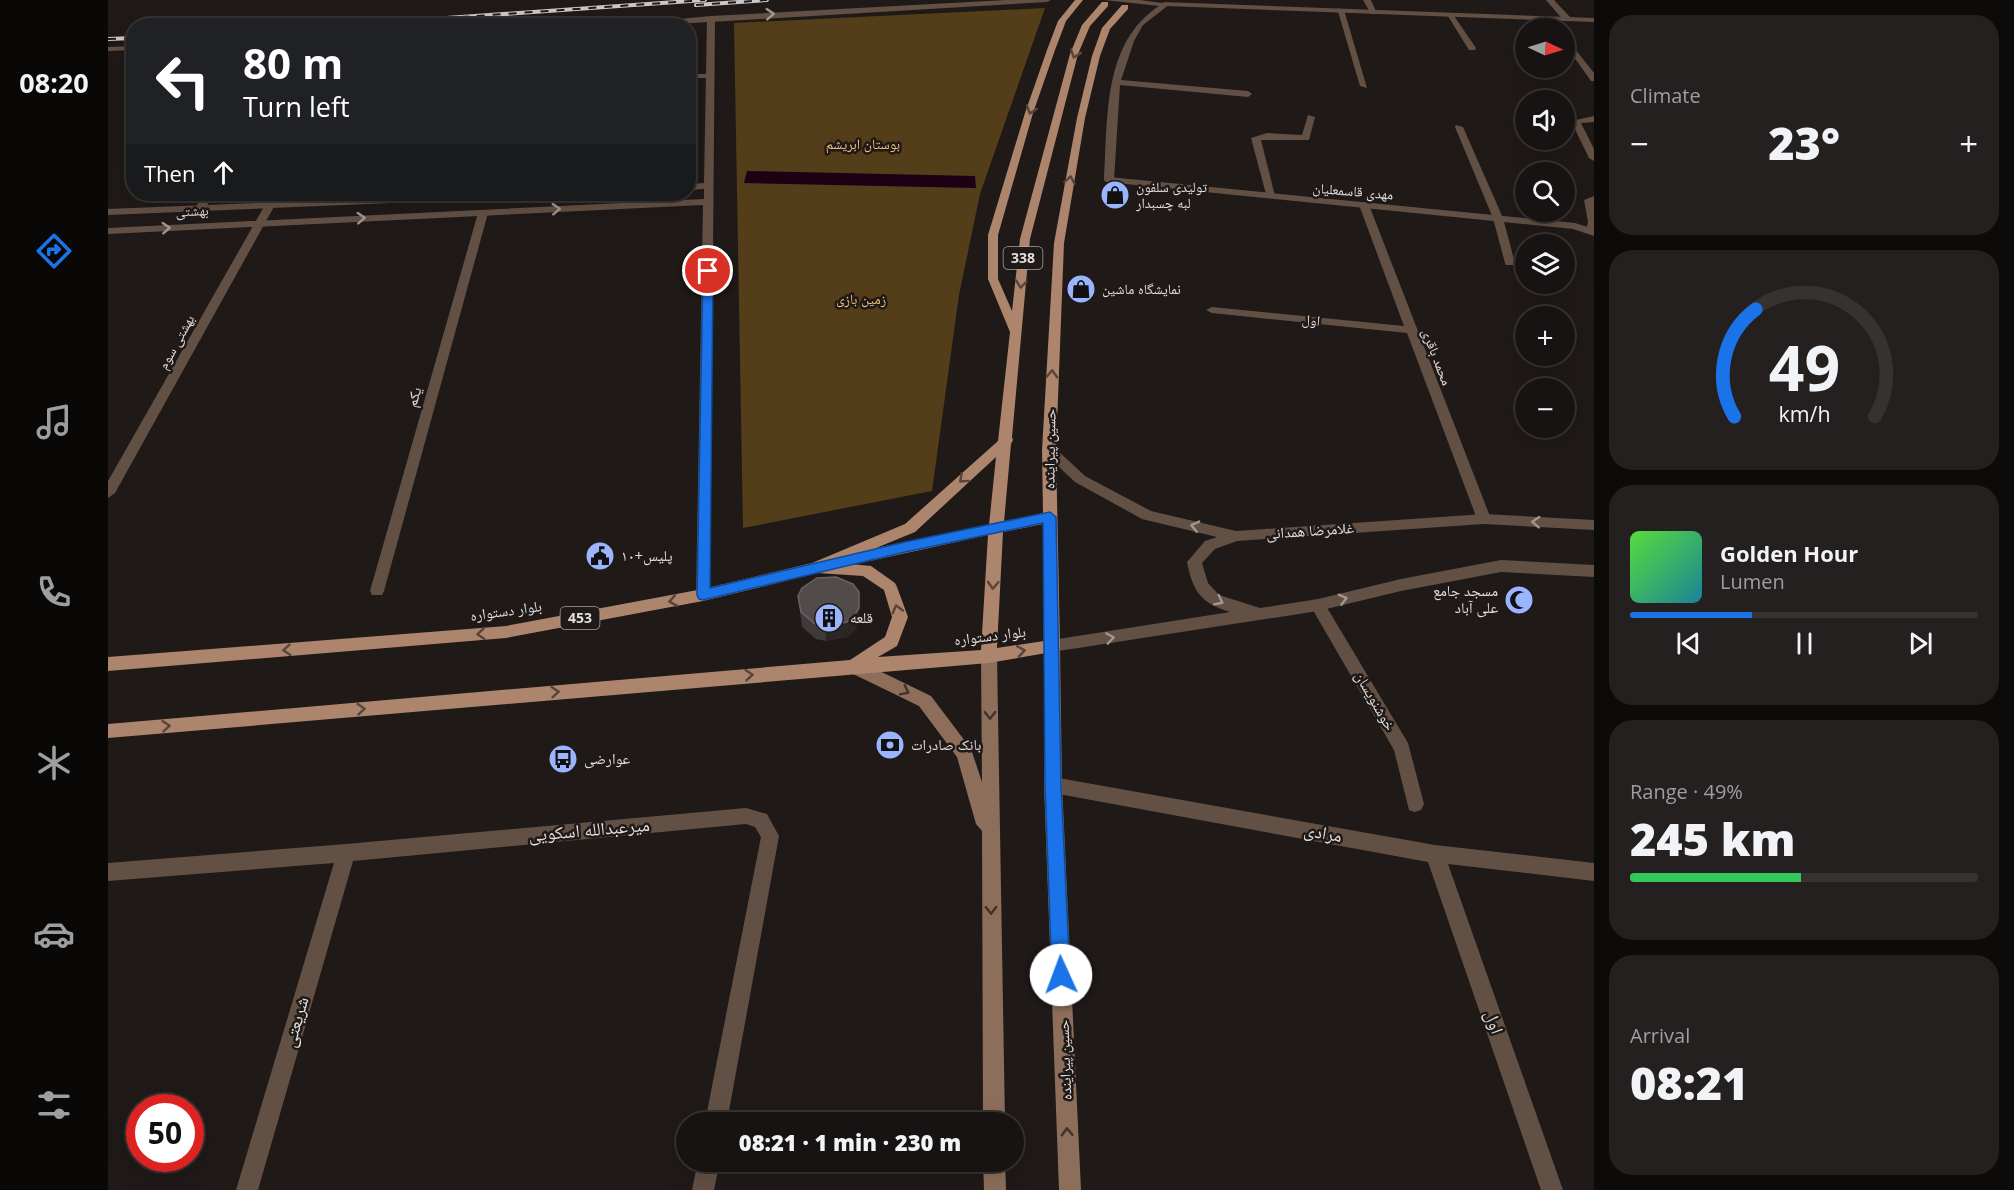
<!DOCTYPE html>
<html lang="en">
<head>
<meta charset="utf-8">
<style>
  body { margin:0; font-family:"Open Sans","Noto Naskh Arabic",sans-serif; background:#242020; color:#f1f3f6; height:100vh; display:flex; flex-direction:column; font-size:22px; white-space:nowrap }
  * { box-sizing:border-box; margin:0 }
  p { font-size:20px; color:#9e9e9f }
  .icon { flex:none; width:33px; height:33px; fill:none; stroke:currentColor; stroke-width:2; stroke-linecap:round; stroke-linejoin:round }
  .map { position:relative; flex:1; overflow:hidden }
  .side { display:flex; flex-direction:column; gap:15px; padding:15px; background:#0d0a0a; width:420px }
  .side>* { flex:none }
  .guide { position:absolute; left:18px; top:18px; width:570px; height:183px; border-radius:24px; box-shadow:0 6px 24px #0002,0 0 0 2px #363232; background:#202124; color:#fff; overflow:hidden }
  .needle { width:39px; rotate:94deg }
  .buttons { position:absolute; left:1407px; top:18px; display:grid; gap:12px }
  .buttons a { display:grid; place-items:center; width:60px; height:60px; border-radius:50%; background:#171312; box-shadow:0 6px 24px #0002,0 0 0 2px #363232; font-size:30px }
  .speed { position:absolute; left:18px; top:1094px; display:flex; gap:12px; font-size:30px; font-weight:700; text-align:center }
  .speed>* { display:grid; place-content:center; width:78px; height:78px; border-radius:50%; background:#171312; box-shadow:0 6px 24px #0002,0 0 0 2px #363232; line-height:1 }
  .speed .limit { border:9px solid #d22; background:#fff; color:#111 }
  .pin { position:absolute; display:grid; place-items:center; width:51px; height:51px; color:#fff; margin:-26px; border:3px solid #fff; border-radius:50%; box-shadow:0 2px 6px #0007 }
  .me { position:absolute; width:66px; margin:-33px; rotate:358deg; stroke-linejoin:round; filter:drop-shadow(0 0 4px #0008) }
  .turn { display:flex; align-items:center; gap:21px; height:126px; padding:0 18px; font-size:27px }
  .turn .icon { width:78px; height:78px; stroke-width:2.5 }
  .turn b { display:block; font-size:42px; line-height:51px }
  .then { display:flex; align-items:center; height:57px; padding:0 18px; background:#0003; gap:12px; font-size:22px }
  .big { font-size:45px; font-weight:800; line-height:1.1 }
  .side .widget { flex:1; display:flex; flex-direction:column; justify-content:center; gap:9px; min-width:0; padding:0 21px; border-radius:24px; background:#242020 }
  .side .dial { align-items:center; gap:0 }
  .dial svg { height:156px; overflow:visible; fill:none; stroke:#363232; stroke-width:7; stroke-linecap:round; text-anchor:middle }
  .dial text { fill:#f1f3f6; stroke:none }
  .song { display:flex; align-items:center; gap:18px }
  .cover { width:72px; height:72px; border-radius:9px; background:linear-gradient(135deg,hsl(110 70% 55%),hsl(190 70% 35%)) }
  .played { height:6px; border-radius:3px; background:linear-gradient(90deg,#1a73e8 35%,#363232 35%) }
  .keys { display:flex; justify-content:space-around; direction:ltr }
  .heat { display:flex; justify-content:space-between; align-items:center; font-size:33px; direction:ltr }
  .charge { height:9px; border-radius:4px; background:linear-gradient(90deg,#34c759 49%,#363232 0) }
  .trip { position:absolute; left:568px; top:1112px; width:348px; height:60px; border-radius:30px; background:#171312; box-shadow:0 6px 24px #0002,0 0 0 2px #363232; font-weight:800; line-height:60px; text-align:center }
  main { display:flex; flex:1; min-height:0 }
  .tabs { display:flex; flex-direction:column; width:108px; justify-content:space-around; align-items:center; background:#090807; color:#9e9e9f }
  .tabs .icon { width:42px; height:42px }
  .tabs .active { color:#1a73e8 }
  .tabs b { font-size:27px; color:#f1f3f6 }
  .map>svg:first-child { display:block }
</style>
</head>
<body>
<main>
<nav class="tabs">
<b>08:20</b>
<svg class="icon active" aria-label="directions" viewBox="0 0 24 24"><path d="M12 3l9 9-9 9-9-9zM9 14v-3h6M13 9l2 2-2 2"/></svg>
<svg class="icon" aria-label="music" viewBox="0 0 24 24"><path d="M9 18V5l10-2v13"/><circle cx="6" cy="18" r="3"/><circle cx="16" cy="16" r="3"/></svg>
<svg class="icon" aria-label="phone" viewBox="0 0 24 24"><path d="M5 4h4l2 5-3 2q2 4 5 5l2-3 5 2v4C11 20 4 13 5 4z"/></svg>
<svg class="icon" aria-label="climate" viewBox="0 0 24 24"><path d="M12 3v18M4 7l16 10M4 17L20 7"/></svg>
<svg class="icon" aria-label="car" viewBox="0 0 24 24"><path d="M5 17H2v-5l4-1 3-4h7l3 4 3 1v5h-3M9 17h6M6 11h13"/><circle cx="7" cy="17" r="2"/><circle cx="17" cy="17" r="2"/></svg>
<svg class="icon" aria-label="filters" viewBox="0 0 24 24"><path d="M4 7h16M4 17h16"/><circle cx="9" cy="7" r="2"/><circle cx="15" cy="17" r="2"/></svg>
</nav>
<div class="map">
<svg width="1486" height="1190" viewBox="0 0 1486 1190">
  <rect width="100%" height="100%" fill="#1f1918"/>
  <polygon fill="#533e19" points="937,8 872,194 851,295 824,491 635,528 626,23"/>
  <polygon fill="#1e0015" points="639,171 867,176 868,188 636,183"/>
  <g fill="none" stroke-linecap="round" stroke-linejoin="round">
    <g fill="#635044" fill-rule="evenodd">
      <polygon points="898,0 943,0 939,2 535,26 496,26 603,16"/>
      <path d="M996,0H1032L1062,4L1035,25L1026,41L1013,80L1140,91L1144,94L1140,97L1012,85L1006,180L1001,183L996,180C1000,120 994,43 1051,6Z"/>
      <polygon points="1255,0 1263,0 1269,14 1263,14"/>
      <polygon points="1438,0 1446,0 1462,17 1462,21 1456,21"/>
      <polygon points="1229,8 1236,10 1259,88 1252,86"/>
      <polygon points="1338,13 1344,13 1368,48 1367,50 1361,50"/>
      <polygon points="1441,17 1447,17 1453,28 1447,28"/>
      <polygon points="1456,35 1486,73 1486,81 1483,81 1456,43"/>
      <polygon points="26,46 26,50 0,51 0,47"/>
      <polygon points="580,74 603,74 607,76 603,78 580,78"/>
      <polygon points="1200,115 1207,117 1201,140 1153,140 1167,196 1159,198 1143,138 1159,133 1194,135"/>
      <polygon points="1486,116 1486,122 1473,123 1486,149 1486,161 1481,158 1463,121"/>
      <polygon points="1348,125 1355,127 1395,218 1407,263 1406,265 1398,265 1397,263 1385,218 1347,127"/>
      <polygon points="96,194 106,194 96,210 88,210 87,208"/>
      <polygon points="295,194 305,194 301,201 298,202 293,199"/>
      <polygon points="1486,196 1486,233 1483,234 1478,231 1480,222 1476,200"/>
      <polygon points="162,202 167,205 7,493 0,498 0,481 157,205"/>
      <polygon points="1256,202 1261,205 1383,519 1381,523 1371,523 1369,519 1299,333 1104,313 1098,310 1104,307 1296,326 1251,205"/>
      <polygon points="375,210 380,213 276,591 274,595 264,595 262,591 370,213"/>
      <polygon points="1210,599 1215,601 1300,743 1316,804 1313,810 1307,812 1301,810 1286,750 1202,605 1205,601"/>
      <polygon points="945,777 1327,845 1486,863 1486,881 1340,864 1455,1190 1433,1190 1320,862 945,793 939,791 936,785 939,779"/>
      <polygon points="638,808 659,814 671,836 619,1122 597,1122 653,837 647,827 638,824 245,861 150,1190 128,1190 226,863 0,881 0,863 238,844"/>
      <polygon points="590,1161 612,1161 606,1190 584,1190"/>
    </g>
    <g fill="#635044" fill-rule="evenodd">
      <polygon points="1055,2 1486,18 1486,22 1058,6"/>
      <polygon points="603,16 607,18 602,595 600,599 590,599 588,595 595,205 0,234 0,228 596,199 596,189 580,190 580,184 596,183 599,18"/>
      <polygon points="1001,177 1467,223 1486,229 1486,236 1465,229 998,182 996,180"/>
      <polygon points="370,194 433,194 428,197 0,215 0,209"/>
      <path d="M941,445L946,447L977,476L1043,511L1128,531L1376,514L1486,520V530L1376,524L1129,541L1107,549L1094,563L1100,583L1111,595L1152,608L1210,599L1293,579L1393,560L1486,565V577L1393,572L1293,591L1210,611L944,652L938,651L936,646L938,641L944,640L1122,612C1093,603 1085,592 1079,562L1097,541L1109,537L1034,519L967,482L936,453L934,450L936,447Z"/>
    </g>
    <g fill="#8c6e5b" fill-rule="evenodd">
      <polygon points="944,640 950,641 952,646 954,785 973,1190 951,1190 936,785 936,646 938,641"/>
      <polygon points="881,649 887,651 889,656 897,1122 875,1122 874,831 868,824 849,757 811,706 739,671 737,666 739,661 745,659 751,661 823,696 863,749 874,782 873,656 875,651"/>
      <polygon points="875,1161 897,1161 898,1190 876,1190"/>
    </g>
    <path fill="#ac856c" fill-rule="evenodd" d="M967,0H975L958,21L947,50L925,113L890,235V279L904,311L912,239L962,54L974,25L994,2H1000V6L982,26L970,54L922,239L904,437L905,440L903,444L896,522L935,513L934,450L946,243L969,118L984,56L994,28L1014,5H1020V9L1002,29L992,56L977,118L956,243L948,450L952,646L950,651L881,663L0,738V724L742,660L777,637L784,617L776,590L755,576L710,573L595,601L398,638L0,671V657L398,626L595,589L704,563L797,524L890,441L902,332L880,279V235L917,113L939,50L950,21ZM888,457L881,525L768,548L807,532ZM935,524L936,641L889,648L895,532ZM880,535L873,650L770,657L789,646L800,617L789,587L787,583L763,566L733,563L742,560L748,564Z"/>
    <g stroke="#cdc8c7" stroke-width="4">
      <g id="rail">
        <polyline points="588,5 659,0"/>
        <polyline points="225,26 597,0"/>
        <polyline points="0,39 26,38"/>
      </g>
    </g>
    <use href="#rail" stroke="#1f1918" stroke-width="2" stroke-dasharray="8" stroke-linecap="butt"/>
  </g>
  <polygon fill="#40393a" points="690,596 751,624 746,631 739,637 718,641 708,639 694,627"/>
  <polygon fill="#2c2525" points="751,608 751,624 746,631 739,637 718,641 717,626"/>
  <polygon fill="#524b4c" stroke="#686262" stroke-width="1.5" points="728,577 745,584 751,592 751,608 746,616 739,622 717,626 707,624 693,612 690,596 694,588 709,578"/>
  <defs><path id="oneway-chevron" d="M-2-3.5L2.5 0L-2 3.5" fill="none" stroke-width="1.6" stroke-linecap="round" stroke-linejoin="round" transform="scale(1.5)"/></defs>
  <g stroke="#a29790">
    <use href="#oneway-chevron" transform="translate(662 14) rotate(-3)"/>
    <use href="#oneway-chevron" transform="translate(448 209) rotate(-3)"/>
    <use href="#oneway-chevron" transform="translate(253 218) rotate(-3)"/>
    <use href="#oneway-chevron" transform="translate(58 228) rotate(-3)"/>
    <use href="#oneway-chevron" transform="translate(1428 522) rotate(-177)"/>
    <use href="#oneway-chevron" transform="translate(1087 526) rotate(-167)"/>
    <use href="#oneway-chevron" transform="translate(1235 599) rotate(-14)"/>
    <use href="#oneway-chevron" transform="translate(1111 601) rotate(27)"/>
    <use href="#oneway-chevron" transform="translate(1002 638) rotate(-8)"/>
  </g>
  <g stroke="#57443a">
    <use href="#oneway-chevron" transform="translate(967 54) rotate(109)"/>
    <use href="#oneway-chevron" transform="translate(923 110) rotate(108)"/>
    <use href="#oneway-chevron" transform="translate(962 180) rotate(-80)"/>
    <use href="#oneway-chevron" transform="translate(913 284) rotate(96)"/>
    <use href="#oneway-chevron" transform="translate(944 374) rotate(-88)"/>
    <use href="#oneway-chevron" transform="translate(855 479) rotate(138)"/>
    <use href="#oneway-chevron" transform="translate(885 585) rotate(93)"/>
    <use href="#oneway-chevron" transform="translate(565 601) rotate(170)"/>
    <use href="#oneway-chevron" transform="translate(789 609) rotate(-105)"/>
    <use href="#oneway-chevron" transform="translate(373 634) rotate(175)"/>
    <use href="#oneway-chevron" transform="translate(179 650) rotate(175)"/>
    <use href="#oneway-chevron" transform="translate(913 651) rotate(-9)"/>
    <use href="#oneway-chevron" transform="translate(641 675) rotate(-5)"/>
    <use href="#oneway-chevron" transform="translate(447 692) rotate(-5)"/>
    <use href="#oneway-chevron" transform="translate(253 709) rotate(-5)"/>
    <use href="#oneway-chevron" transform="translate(58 726) rotate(-5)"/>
  </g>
  <g stroke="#40332c">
    <use href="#oneway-chevron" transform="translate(797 691) rotate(26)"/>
    <use href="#oneway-chevron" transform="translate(882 715) rotate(90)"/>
    <use href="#oneway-chevron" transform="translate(883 910) rotate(89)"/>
    <use href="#oneway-chevron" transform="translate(959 1132) rotate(-92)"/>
  </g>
  <polygon fill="#1a73e8" stroke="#114b97" stroke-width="1.5" points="600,268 605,271 602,588 797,542 942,512 948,517 953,785 962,975 960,982 953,985 947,982 944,975 937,785 935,523 797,552 595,600 591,599 589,595 595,271"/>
  <defs>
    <g id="shop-disc" transform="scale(1.5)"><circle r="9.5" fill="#9ab5fd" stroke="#1f1918"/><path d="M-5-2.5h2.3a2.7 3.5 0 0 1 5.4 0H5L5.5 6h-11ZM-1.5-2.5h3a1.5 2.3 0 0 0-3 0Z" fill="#111"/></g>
    <g id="civic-disc" transform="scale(1.5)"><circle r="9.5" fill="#9ab5fd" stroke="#1f1918"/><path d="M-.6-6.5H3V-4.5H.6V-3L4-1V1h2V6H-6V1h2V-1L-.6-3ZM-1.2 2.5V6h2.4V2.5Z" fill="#111"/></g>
    <g id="mosque-disc" transform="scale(1.5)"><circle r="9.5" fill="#9ab5fd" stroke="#1f1918"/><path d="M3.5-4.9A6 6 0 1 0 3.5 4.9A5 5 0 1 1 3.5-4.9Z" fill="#111"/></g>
    <g id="building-disc" transform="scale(1.5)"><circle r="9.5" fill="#9ab5fd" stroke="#1f1918"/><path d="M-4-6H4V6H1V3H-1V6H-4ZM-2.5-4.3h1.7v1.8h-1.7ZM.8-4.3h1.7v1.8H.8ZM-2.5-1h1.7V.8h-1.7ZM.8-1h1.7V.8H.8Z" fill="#111"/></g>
    <g id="bank-disc" transform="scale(1.5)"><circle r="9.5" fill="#9ab5fd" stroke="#1f1918"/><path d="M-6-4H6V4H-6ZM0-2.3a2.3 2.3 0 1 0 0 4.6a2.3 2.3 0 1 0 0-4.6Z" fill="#111"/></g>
    <g id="bus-disc" transform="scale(1.5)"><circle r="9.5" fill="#9ab5fd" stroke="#1f1918"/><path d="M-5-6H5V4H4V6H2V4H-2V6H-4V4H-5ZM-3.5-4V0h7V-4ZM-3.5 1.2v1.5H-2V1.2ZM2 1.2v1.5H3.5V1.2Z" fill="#111"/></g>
  </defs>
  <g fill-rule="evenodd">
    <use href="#shop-disc" x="1007" y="195"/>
    <use href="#shop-disc" x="973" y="289"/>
    <use href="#civic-disc" x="492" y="556"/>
    <use href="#mosque-disc" x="1411" y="600"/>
    <use href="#building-disc" x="721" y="618"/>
    <use href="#bank-disc" x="782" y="745"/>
    <use href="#bus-disc" x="455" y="759"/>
  </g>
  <g text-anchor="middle" stroke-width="5" stroke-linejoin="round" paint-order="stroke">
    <g font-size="14" fill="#efc37f" stroke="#1f1918">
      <text x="755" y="149">بوستان ابریشم</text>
      <text x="753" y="304">زمین بازی</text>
    </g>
    <g font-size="14" fill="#e2dedd" stroke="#1f1918" text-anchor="start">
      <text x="1028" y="192">تولیدی سلفون<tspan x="1028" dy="16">لبه‌ چسبدار</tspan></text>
      <text x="994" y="294">نمایشگاه ماشین</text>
    </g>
    <g font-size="14" fill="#e2dedd" stroke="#1f1918">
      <text transform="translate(1245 191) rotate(5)" y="5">مهدی قاسمعلیان</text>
      <text transform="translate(84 211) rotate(-3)" y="5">بهشتی</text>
      <text transform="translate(1203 320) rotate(6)" y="5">اول</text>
      <text transform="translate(68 342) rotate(-61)" y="5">بهشتی سوم</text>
      <text transform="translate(1329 357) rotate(69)" y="5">محمد باقری</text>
    </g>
    <g fill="#1f1918" stroke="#a8a3a2" stroke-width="1.5">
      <rect x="895.5" y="247" width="39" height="22" rx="4.5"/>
      <rect x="452.5" y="607" width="39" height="22" rx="4.5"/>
    </g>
    <g font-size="14" font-weight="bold" fill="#e2dedd">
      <text x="915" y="263">338</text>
      <text x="472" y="623">453</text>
    </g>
    <g font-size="15" fill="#e2dedd" stroke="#1f1918">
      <text transform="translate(306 397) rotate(-74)" y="5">یکم</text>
      <text transform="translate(942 449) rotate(-89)" y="5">حسین پیراینده</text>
      <text transform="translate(1202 531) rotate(-4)" y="5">غلامرضا همدانی</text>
      <text transform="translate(398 611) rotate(-8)" y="5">بلوار دستواره</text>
      <text transform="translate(882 636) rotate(-7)" y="5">بلوار دستواره</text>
      <text transform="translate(1267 701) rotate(60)" y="5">خوشنویسان</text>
      <text transform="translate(957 1060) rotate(-92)" y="5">حسین پیراینده</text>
    </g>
    <g font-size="15" fill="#e2dedd" stroke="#1f1918" text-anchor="start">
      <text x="513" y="561">پلیس+۱۰</text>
      <text x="1390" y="596" text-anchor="end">مسجد جامع<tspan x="1390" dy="17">علی آباد</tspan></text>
      <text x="742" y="623">قلعه</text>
      <text x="803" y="750">بانک صادرات</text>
      <text x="476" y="764">عوارضی</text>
    </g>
    <g font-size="18" fill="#e2dedd" stroke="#1f1918">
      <text transform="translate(481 830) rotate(-5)" y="6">میرعبدالله اسکویی</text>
      <text transform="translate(1215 833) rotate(10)" y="6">مرادی</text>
      <text transform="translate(188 1022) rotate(-74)" y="6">شریعتی</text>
      <text transform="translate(1386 1022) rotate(71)" y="6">اول</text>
    </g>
  </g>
</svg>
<div class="buttons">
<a><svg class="needle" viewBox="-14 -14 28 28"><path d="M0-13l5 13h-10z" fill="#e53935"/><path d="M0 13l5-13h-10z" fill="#9e9e9f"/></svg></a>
<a><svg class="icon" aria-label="sound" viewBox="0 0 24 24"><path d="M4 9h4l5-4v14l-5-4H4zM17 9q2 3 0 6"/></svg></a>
<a><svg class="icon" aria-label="search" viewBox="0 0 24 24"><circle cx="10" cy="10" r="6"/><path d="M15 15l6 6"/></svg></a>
<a><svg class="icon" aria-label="layers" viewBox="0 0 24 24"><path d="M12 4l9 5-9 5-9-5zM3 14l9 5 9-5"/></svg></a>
<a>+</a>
<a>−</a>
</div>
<div class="speed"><div class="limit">50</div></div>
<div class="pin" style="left:600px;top:271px;background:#d93025"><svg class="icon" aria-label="arrive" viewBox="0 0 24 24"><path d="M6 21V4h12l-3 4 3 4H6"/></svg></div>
<svg class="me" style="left:953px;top:975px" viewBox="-20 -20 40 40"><circle r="19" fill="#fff"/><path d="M0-13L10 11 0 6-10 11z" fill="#1a73e8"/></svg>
<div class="trip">08:21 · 1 min · 230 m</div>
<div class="guide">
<div class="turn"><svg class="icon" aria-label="left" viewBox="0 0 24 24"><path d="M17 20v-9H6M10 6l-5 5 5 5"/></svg><div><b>80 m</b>Turn left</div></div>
<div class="then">Then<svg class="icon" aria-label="ahead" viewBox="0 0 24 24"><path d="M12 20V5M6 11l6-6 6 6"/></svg></div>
</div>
</div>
<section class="side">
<div class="widget"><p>Climate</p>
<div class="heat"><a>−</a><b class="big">23°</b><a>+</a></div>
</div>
<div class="widget dial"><svg viewBox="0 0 100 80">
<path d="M14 69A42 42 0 1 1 86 69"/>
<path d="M14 69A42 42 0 0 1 25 14" stroke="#1a73e8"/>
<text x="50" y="56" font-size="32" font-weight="700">49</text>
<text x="50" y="72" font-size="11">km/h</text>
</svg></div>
<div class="widget">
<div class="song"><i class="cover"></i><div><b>Golden Hour</b><p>Lumen</p></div></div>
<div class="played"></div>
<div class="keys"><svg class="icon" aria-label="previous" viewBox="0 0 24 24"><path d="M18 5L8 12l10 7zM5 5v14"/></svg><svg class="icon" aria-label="pause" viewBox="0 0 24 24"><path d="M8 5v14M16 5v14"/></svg><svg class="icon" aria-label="next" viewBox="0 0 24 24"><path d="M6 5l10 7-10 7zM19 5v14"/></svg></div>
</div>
<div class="widget"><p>Range · 49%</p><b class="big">245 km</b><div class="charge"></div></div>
<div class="widget"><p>Arrival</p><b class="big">08:21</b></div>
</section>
</main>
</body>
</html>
